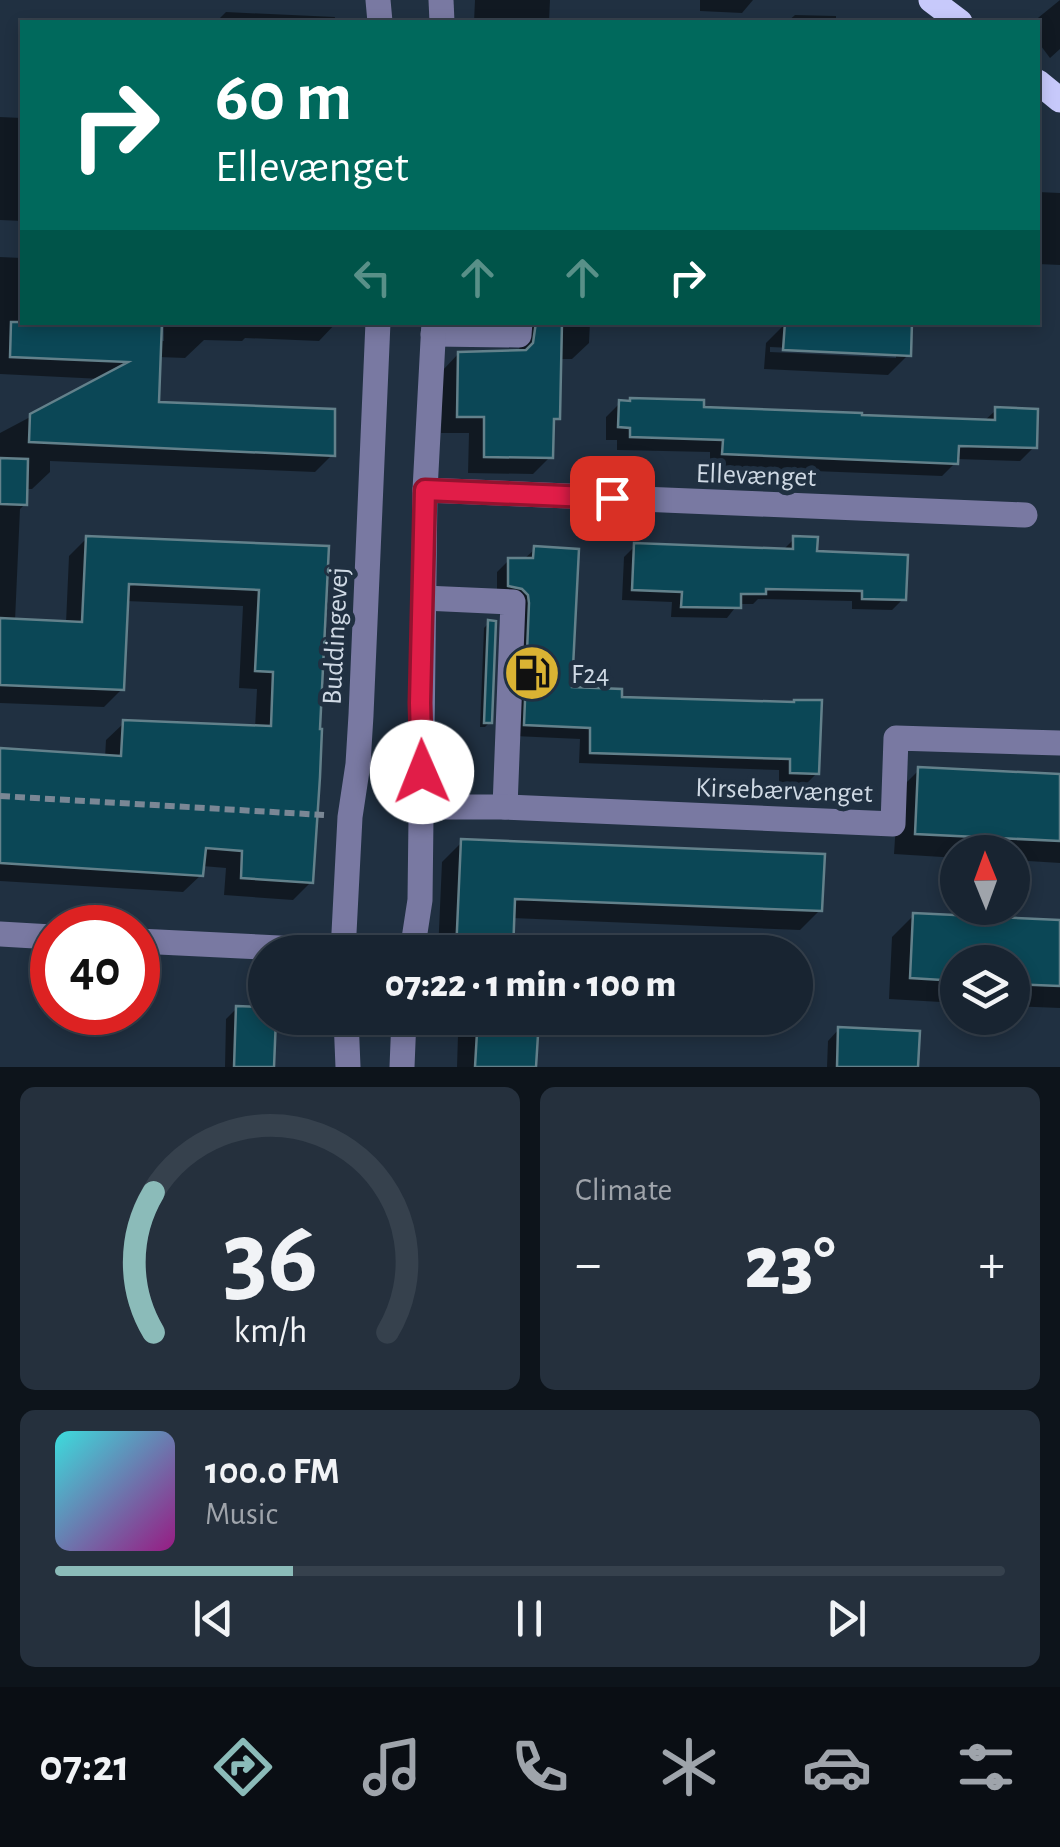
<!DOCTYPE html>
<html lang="en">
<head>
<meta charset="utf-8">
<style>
  body { margin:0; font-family:"Alegreya Sans",sans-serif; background:#25303d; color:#f1f3f6; height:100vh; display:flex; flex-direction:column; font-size:38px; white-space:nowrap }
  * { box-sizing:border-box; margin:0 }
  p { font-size:32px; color:#9fa4ab }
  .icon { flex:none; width:55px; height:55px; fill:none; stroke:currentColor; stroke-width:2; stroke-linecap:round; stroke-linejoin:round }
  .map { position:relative; height:1067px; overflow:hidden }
  .side { display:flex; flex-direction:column; gap:20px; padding:20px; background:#0d141b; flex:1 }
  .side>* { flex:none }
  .guide { position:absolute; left:20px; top:20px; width:1020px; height:305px; border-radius:0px; box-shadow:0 5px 15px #0003,0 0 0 2px #36414d; background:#00695c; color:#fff; overflow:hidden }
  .needle { width:65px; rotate:359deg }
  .tools { position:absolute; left:940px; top:835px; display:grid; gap:20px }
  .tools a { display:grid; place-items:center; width:90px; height:90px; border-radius:50%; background:#182431; box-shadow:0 5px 15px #0003,0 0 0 2px #36414d; font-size:50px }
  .speed { position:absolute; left:30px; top:905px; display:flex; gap:20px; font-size:50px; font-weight:700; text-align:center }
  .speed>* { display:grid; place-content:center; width:130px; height:130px; border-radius:50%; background:#182431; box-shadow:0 5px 15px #0003,0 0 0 2px #36414d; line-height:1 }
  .speed .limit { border:15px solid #d22; background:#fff; color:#111 }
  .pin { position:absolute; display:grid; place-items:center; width:85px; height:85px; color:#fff; margin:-42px; border-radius:20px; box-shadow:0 5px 15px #0006 }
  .me { position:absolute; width:110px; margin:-55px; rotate:359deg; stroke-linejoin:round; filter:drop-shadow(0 0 8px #0008) }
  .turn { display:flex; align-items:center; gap:35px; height:210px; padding:0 30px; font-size:45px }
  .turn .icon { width:130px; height:130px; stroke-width:2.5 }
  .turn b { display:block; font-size:70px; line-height:85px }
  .lanes { display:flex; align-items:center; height:95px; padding:0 30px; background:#0003; justify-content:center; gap:50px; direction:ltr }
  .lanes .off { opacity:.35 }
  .big { font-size:75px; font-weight:800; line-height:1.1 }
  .side .tile { flex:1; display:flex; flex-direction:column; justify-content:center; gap:15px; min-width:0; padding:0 35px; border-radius:15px; background:#25303d }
  .side .dial { align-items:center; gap:0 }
  .dial svg { height:260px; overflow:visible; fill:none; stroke:#36414d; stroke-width:7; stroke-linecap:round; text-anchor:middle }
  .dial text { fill:#f1f3f6; stroke:none }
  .song { display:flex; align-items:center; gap:30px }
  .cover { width:120px; height:120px; border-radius:15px; background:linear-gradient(135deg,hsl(180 70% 55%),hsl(310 70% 35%)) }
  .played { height:10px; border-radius:5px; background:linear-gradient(90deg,#8bbbb9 25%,#36414d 25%) }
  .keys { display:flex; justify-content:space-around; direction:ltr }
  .heat { display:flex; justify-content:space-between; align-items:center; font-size:55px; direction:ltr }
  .side .tiles { flex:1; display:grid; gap:20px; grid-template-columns:1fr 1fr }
  .tile:last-child { grid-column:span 2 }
  .trip { position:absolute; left:248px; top:935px; width:565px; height:100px; border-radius:50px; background:#182431; box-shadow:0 5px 15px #0003,0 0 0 2px #36414d; font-weight:800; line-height:100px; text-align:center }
  .tab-bar { display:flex; height:160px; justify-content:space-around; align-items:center; background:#0a0e14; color:#9fa4ab }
  .tab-bar .icon { width:70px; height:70px }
  .tab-bar .current { color:#8bbbb9 }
  .tab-bar b { font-size:45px; color:#f1f3f6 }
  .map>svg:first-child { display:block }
</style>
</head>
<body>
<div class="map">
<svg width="1060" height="1067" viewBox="0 0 1060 1067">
  <rect width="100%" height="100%" fill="#203041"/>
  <g fill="#0007" fill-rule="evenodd">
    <polygon points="475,0 550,0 549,22 474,22"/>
    <polygon points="700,0 753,0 742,13 700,11"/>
    <polygon points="1060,0 1060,49 1050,58 1038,42 1038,22 1033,22"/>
    <polygon points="226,12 335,17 334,22 216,22"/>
    <polygon points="795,15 836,16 836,22 787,22"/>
    <polygon points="0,117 22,118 22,221 0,220"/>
    <polygon points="1038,192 1060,193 1060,265 1038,264"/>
    <polygon points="0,257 22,258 22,322 56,337 164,341 164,322 337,322 319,341 245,338 242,341 204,340 185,358 158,357 156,404 332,455 315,472 50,461 50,472 32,489 25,489 25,504 20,509 15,621 66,623 69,556 87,538 326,548 311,882 293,900 224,895 226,868 202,866 201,875 183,892 0,881 0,751 105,758 106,740 124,723 255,728 257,689 239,688 243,606 126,601 122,689 104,707 0,703 0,433 102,379 0,374"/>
    <polygon points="521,322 590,322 589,343 572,359 559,359 557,418 551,425 550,457 533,474 468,473 469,433 441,433 443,370 459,353 519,354"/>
    <path d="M913,322L912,341L909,345L908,355L888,375L764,369L766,343L786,323ZM770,347L896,353V358L770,352Z"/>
    <polygon points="620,403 701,410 983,422 996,410 1034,447 1020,461 956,459 956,462 942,476 710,467 710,452 617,450 617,440 606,440 606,417"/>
    <polygon points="794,539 815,553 903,599 892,610 852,609 852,601 758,599 753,604 738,604 727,618 671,617 672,602 622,600 624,557 635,546 783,550"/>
    <polygon points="535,549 569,689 619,700 793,705 817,773 805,785 779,784 779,770 579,763 580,739 514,736 518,616 497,597 497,572 509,560 523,560"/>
    <polygon points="489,623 490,722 485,727 480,727 484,628"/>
    <polygon points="919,770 1060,777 1060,863 1012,860 1012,852 958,852 958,858 894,854 898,791"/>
    <polygon points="462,842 820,910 800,930 512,918 511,952 438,952 442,862"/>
    <polygon points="914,915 1060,923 1060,1008 1012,1006 1012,962 958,962 958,1003 889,999 892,937"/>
    <polygon points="237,1008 265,1009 265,1018 273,1018 272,1067 225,1067 226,1019"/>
    <polygon points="449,1018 517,1018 517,1037 533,1067 457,1067 458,1035 448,1035"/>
    <polygon points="839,1029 916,1067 827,1067 828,1041"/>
  </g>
  <g fill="#0b4756" stroke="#63818b" stroke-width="2.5">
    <polygon points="11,322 162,322 159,402 335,409 335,456 29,442 30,414 128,362 10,357"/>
    <polygon points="536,322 562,322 560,419 554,419 553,458 484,457 484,417 457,417 458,352 526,350 533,343"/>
    <polygon points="785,322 912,322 911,356 783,350"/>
    <polygon points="630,398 704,400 704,407 862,413 862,415 995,420 995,407 1038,409 1037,448 959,446 958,464 722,454 723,440 630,437 630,428 618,427 619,400 630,401"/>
    <polygon points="0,458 28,459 27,505 0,504"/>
    <polygon points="86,536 329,546 320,729 322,729 320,777 313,883 241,878 242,851 206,848 203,876 0,863 0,748 121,756 123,720 271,726 273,672 255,671 259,590 129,584 124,690 0,685 0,618 82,622"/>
    <polygon points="793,536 818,537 817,551 908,555 906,600 862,599 862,591 766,589 766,594 741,594 741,608 681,607 682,592 632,590 634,543 793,549"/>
    <polygon points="534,546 579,549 572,687 622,689 622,697 794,702 794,700 822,700 819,774 790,773 790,759 590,753 590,728 524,725 529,603 528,595 522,589 508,586 508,558 533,558"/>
    <polygon points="488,620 496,621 492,723 484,723"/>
    <polygon points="918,767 1060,774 1060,841 915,834"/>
    <polygon points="461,839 825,854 822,911 515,899 513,952 456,952"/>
    <polygon points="913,913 1060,920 1060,986 1012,984 1012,962 958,962 958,981 910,978"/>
    <polygon points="236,1006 265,1007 265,1018 276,1018 274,1067 234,1067"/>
    <polygon points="495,1018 520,1018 519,1034 538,1035 536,1067 475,1067 477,1032 495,1033"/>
    <polygon points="838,1027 920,1031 918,1067 837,1067"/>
  </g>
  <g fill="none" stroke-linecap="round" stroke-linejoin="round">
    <polyline stroke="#7a8795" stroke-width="6" stroke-dasharray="10 5" stroke-linecap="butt" points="0,796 324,815"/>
    <g stroke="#7979a2" stroke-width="25">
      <polyline points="378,0 380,22"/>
      <polyline points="441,0 442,22"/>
      <polyline points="433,334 519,335 520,322"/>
      <polyline points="425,490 1025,515"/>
      <polyline points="424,598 513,602 505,807"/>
      <polyline points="422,807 505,807 893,824 896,738 1060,743"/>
      <polyline points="0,934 52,937"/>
      <polyline points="138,941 342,951"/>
      <polyline points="343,952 350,817 358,764 361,715 378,322"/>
      <polyline points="412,952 420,900 425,490 434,322"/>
      <polyline points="346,1018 348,1067"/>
      <polyline points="402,1067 404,1018"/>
    </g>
    <g stroke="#c7c9fb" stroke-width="25">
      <polyline points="931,0 960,22"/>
      <polyline points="1038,82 1060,100"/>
    </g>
  </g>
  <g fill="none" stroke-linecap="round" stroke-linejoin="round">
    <g stroke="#92132f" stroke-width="25">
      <polyline id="route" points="422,772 420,703 425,490 612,498"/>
    </g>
    <use href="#route" stroke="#e11d48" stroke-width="18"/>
  </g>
  <defs>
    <g id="fuel-disc" transform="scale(2.875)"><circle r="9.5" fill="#dab333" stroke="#203041"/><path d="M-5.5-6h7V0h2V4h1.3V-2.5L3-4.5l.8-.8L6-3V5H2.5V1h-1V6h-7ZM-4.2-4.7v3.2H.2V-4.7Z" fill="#111"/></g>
  </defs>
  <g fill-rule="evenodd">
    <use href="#fuel-disc" x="532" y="673"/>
  </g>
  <g text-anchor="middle" stroke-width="10" stroke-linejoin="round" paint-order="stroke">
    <g font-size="28" fill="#cfd9e4" stroke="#203041">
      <text transform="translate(756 474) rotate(2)" y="10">Ellevænget</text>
      <text transform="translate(334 636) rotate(-87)" y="10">Buddingevej</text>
      <text transform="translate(784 789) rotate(2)" y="10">Kirsebærvænget</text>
    </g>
    <g font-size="28" fill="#cfd9e4" stroke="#203041" text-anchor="start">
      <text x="571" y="683">F24</text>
    </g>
  </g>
</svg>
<div class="tools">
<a><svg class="needle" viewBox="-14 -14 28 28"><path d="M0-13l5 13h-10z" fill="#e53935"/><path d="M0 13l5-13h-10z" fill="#9fa4ab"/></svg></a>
<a><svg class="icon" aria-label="layers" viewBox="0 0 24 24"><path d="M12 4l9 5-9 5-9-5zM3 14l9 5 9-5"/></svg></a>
</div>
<div class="speed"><div class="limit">40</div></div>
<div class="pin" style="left:612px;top:498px;background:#d93025"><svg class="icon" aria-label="arrive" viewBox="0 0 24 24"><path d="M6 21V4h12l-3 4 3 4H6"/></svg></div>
<svg class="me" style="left:422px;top:772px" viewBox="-20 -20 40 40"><circle r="19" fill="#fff"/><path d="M0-13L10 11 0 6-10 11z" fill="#e11d48"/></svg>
<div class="trip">07:22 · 1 min · 100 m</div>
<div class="guide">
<div class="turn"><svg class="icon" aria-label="right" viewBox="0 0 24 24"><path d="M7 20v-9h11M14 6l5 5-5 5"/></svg><div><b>60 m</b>Ellevænget</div></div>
<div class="lanes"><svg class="icon off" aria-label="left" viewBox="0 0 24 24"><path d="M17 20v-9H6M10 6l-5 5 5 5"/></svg><svg class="icon off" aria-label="ahead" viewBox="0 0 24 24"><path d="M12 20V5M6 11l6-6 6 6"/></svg><svg class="icon off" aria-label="ahead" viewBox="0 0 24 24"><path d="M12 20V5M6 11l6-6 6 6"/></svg><svg class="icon" aria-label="right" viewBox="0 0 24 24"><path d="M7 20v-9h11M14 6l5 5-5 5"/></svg></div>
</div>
</div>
<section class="side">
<div class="tiles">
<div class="tile dial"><svg viewBox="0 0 100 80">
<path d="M14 69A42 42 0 1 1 86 69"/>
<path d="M14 69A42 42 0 0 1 14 26" stroke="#8bbbb9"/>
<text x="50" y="56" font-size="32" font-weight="700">36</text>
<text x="50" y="72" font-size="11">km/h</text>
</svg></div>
<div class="tile"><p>Climate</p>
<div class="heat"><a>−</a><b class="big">23°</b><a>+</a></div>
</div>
<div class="tile">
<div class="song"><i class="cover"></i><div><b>100.0 FM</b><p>Music</p></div></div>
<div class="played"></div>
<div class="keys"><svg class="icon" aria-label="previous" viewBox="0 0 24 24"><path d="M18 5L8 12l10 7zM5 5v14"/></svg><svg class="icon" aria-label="pause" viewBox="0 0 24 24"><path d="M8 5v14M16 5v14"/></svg><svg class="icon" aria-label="next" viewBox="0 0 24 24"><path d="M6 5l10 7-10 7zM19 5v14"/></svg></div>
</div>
</div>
</section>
<nav class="tab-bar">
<b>07:21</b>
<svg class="icon current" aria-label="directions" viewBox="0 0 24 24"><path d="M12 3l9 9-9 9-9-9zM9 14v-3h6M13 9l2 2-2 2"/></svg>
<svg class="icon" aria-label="music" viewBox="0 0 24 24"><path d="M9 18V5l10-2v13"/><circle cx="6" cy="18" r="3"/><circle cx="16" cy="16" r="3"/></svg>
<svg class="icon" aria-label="phone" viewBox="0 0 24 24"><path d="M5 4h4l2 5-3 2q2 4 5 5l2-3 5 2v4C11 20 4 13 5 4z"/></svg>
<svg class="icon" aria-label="climate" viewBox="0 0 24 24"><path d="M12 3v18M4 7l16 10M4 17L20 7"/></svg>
<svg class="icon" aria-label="car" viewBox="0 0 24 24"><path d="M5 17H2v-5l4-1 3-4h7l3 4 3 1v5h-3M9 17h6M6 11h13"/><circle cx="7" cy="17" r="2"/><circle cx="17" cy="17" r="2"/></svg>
<svg class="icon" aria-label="filters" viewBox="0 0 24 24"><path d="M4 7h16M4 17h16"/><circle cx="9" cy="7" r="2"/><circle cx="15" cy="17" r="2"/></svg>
</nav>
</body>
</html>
